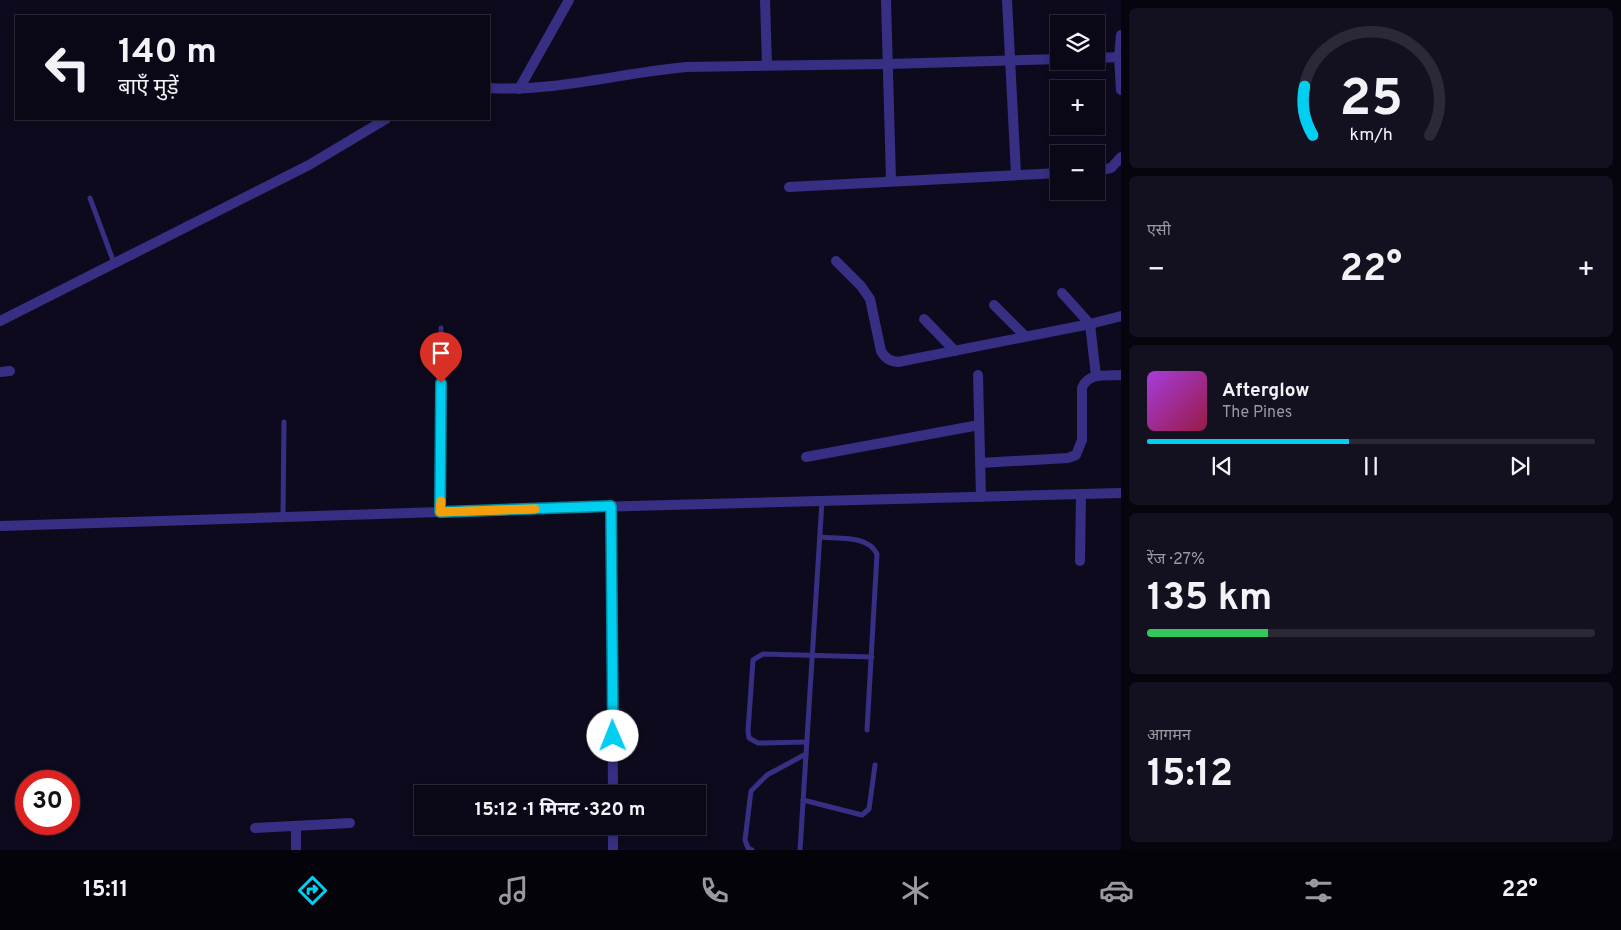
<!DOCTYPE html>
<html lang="hi">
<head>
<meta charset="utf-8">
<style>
  body { margin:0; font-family:Overpass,"Noto Sans Devanagari",sans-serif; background:#13111f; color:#f1f3f6; height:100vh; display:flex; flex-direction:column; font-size:19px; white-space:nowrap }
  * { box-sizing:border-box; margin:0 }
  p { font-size:16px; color:#999aa1 }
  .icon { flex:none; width:28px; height:28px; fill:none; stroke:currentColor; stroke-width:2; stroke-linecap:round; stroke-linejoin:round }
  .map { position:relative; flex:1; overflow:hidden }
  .panel { display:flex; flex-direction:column; gap:8px; padding:8px; background:#06040c; width:500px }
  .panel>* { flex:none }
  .top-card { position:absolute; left:15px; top:15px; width:475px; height:105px; border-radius:0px; box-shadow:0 2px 8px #0003,0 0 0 1px #2a2935; background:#0a0816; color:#f1f3f6; overflow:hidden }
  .fabs { position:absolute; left:1050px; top:15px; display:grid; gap:10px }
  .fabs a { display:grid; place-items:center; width:55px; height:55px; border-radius:0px; background:#0a0816; box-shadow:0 2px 8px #0003,0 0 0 1px #2a2935; font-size:25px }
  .speed { position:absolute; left:15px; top:770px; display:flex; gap:10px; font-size:25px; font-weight:700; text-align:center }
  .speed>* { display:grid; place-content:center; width:65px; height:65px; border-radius:50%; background:#0a0816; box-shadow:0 2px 8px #0003,0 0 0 1px #2a2935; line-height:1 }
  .speed .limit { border:8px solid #d22; background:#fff; color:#111 }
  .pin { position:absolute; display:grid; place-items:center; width:42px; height:42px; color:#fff; margin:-51px -21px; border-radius:50% 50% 50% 0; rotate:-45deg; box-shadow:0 0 5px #0007 }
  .pin .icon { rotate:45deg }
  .me { position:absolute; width:55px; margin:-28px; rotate:359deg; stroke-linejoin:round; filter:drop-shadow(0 0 4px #0008) }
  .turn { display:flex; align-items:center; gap:18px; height:105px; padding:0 20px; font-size:22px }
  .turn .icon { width:65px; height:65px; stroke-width:2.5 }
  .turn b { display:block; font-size:35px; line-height:42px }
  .big { font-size:38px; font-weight:700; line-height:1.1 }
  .panel .tile { flex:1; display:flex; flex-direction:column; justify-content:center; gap:8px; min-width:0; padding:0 18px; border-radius:8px; background:#13111f }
  .panel .dial { align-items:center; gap:0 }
  .dial svg { height:130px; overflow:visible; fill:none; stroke:#2a2935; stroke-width:7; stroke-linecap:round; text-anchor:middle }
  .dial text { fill:#f1f3f6; stroke:none }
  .song { display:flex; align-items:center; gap:15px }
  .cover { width:60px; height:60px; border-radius:8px; background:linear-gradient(135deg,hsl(280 70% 55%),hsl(340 70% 35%)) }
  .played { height:5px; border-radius:2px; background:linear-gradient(90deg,#00cff2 45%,#2a2935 45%) }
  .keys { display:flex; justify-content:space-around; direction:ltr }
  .heat { display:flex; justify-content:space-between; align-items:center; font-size:28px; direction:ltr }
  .charge { height:8px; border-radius:4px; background:linear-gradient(90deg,#34c759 27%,#2a2935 0) }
  .trip { position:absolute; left:414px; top:785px; width:292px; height:50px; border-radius:0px; background:#0a0816; box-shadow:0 2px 8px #0003,0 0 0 1px #2a2935; font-weight:700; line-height:50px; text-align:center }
  .menu { display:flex; height:80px; justify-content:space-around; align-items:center; background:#040309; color:#999aa1 }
  .menu .icon { width:35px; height:35px }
  .menu .current { color:#00cff2 }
  .menu b { font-size:22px; color:#f1f3f6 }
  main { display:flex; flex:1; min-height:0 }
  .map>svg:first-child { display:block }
</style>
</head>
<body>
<main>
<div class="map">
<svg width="1121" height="850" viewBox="0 0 1121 850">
  <rect width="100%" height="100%" fill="#0e0a1e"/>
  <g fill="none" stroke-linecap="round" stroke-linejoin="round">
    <g stroke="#362f83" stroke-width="5">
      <polyline points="90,198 114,263"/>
      <polyline points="441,512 441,328"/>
      <polyline points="283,516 284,422"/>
      <path d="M820,537C839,539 868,535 877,554L867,730"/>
      <polyline points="807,742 758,743 749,738 748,731 753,660 763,654 872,657"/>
      <polyline points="803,800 862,815 869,809 875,765"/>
      <polyline points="752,850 748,848 745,840 751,791 767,775 806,754"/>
      <polyline points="800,850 822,501"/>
    </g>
    <g stroke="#362f83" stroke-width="10">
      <polyline points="765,0 767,65"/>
      <polyline points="886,0 891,180"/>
      <polyline points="1007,0 1016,174"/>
      <polyline points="1121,35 1119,57 1121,90"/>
      <polyline points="1096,58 1121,57"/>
      <path d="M489,88C556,92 620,73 686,67L888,64L1059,59"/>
      <polyline points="519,89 569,0"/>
      <polyline points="1096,171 1111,168 1121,157"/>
      <polyline points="789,187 1059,173"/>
      <path d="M836,261L861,286L870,299L881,351C885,358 889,361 898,362L1090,324L1121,316"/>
      <polyline points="1062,293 1090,324 1096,376"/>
      <polyline points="994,305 1025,336"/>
      <polyline points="924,319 955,351"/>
      <polyline points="0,321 309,165 386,119"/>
      <polyline points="0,372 10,371"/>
      <polyline points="978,375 981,497"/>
      <polyline points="806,457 979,425"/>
      <path d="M980,463L1068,458L1076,455L1082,440V388C1088,372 1107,376 1121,375"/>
      <polyline points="611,506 613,794"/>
      <polyline points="0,526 631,506 1121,493"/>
      <polyline points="1080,561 1081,494"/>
      <polyline points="296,826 296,850"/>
      <polyline points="613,826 613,850"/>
      <polyline points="255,828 350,823"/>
    </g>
  </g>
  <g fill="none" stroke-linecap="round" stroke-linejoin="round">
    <g stroke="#00879d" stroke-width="12">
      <polyline id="route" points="441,383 440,512 611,506 613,736"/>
    </g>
    <use href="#route" stroke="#00cff2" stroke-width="9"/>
    <polyline stroke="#f59e0b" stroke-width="9" points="441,501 440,512 535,509"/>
  </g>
</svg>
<div class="fabs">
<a><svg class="icon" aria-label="layers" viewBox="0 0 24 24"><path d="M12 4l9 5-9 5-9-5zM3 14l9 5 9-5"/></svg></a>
<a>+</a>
<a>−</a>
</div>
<div class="speed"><div class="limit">30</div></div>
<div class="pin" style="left:441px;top:383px;background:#d93025"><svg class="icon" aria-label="arrive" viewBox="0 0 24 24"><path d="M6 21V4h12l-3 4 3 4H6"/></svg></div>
<svg class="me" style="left:613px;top:736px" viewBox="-20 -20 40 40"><circle r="19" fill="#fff"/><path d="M0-13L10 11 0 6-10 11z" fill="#00cff2"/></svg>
<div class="trip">15:12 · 1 मिनट · 320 m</div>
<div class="top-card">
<div class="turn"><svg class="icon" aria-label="left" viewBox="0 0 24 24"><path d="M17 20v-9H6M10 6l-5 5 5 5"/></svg><div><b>140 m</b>बाएँ मुड़ें</div></div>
</div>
</div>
<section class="panel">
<div class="tile dial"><svg viewBox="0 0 100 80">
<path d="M14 69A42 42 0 1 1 86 69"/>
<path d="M14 69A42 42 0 0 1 9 39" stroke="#00cff2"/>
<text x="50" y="56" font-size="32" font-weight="700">25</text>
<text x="50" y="72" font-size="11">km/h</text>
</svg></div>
<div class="tile"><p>एसी</p>
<div class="heat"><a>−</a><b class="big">22°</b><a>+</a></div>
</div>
<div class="tile">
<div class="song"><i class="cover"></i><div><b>Afterglow</b><p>The Pines</p></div></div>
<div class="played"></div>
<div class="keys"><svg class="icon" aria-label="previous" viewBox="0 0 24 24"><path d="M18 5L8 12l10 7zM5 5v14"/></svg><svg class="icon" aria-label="pause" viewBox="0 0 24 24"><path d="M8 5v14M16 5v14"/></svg><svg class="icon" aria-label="next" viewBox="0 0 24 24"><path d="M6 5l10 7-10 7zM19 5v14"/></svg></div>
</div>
<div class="tile"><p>रेंज · 27%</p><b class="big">135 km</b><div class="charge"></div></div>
<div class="tile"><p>आगमन</p><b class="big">15:12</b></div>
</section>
</main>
<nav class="menu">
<b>15:11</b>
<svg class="icon current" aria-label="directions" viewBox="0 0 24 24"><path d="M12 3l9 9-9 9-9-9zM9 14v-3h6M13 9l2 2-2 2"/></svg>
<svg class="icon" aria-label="music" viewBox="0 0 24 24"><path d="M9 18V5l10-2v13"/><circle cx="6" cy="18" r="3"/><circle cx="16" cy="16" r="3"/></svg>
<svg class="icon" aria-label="phone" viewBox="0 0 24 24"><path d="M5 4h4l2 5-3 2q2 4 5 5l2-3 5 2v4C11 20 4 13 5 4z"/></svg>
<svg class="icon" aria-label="climate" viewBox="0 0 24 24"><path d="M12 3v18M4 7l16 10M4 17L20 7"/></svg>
<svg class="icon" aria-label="car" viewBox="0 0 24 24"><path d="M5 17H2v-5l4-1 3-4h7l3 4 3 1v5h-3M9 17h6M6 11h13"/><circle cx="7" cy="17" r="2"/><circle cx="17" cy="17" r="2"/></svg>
<svg class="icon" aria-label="filters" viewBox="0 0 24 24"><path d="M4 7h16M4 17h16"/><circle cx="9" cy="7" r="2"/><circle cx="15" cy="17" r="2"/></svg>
<b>22°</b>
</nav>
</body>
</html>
